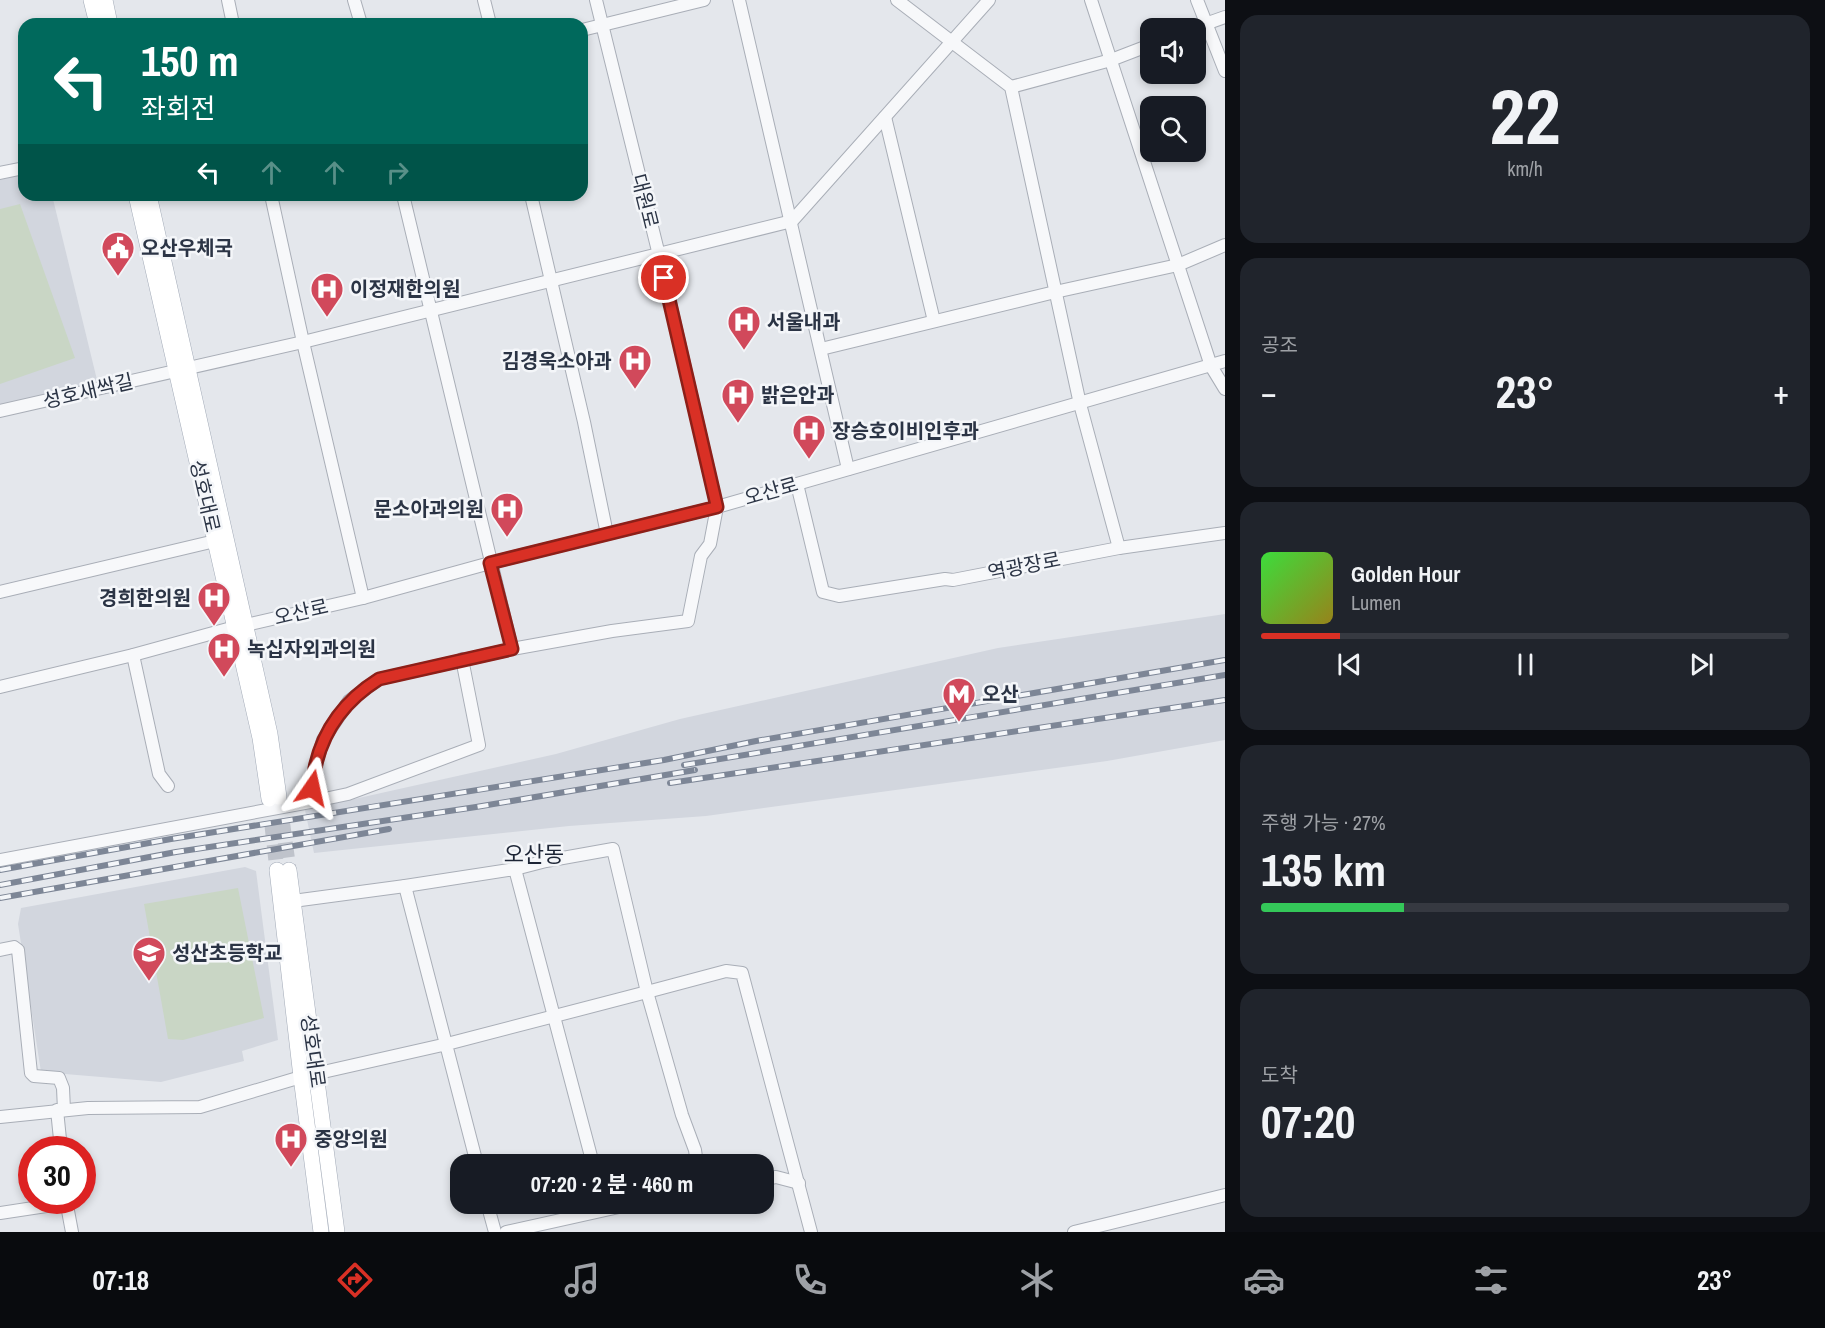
<!DOCTYPE html>
<html lang="ko">
<head>
<meta charset="utf-8">
<style>
  body { margin:0; font-family:"Archivo Narrow","Noto Sans KR",sans-serif; background:#20242c; color:#f1f3f6; height:100vh; display:flex; flex-direction:column; font-size:22px; white-space:nowrap }
  * { box-sizing:border-box; margin:0 }
  p { font-size:20px; color:#9ea1a6 }
  .icon { flex:none; width:33px; height:33px; fill:none; stroke:currentColor; stroke-width:2; stroke-linecap:round; stroke-linejoin:round }
  .map { position:relative; flex:1; overflow:hidden }
  .sheet { display:flex; flex-direction:column; gap:15px; padding:15px; background:#0d0f14; width:600px }
  .sheet>* { flex:none }
  .hud { position:absolute; left:18px; top:18px; width:570px; height:183px; border-radius:18px; box-shadow:0 3px 9px #0003; background:#00695c; color:#fff; overflow:hidden }
  .tools { position:absolute; left:1140px; top:18px; display:grid; gap:12px }
  .tools a { display:grid; place-items:center; width:66px; height:66px; border-radius:12px; background:#171b24; box-shadow:0 3px 9px #0003; font-size:30px }
  .speed { position:absolute; left:18px; top:1136px; display:flex; gap:12px; font-size:30px; font-weight:700; text-align:center }
  .speed>* { display:grid; place-content:center; width:78px; height:78px; border-radius:50%; background:#171b24; box-shadow:0 3px 9px #0003; line-height:1 }
  .speed .limit { border:9px solid #d22; background:#fff; color:#111 }
  .pin { position:absolute; display:grid; place-items:center; width:51px; height:51px; color:#fff; margin:-26px; border:3px solid #fff; border-radius:50%; box-shadow:0 2px 6px #0007 }
  .me { position:absolute; width:66px; margin:-33px; rotate:11deg; stroke-linejoin:round; filter:drop-shadow(0 0 4px #0008) }
  .turn { display:flex; align-items:center; gap:21px; height:126px; padding:0 24px; font-size:27px }
  .turn .icon { width:78px; height:78px; stroke-width:2.5 }
  .turn b { display:block; font-size:42px; line-height:51px }
  .lanes { display:flex; align-items:center; height:57px; padding:0 24px; background:#0003; justify-content:center; gap:30px; direction:ltr }
  .lanes .off { opacity:.35 }
  .big { font-size:45px; font-weight:700; line-height:1.1 }
  .sheet .card { flex:1; display:flex; flex-direction:column; justify-content:center; gap:9px; min-width:0; padding:0 21px; border-radius:18px; background:#20242c }
  .sheet .dial { align-items:center; gap:0 }
  .dial b { font-size:78px; line-height:1 }
  .song { display:flex; align-items:center; gap:18px }
  .cover { width:72px; height:72px; border-radius:9px; background:linear-gradient(135deg,hsl(120 70% 55%),hsl(50 70% 35%)) }
  .played { height:6px; border-radius:3px; background:linear-gradient(90deg,#d93025 15%,#363941 15%) }
  .keys { display:flex; justify-content:space-around; direction:ltr }
  .heat { display:flex; justify-content:space-between; align-items:center; font-size:33px; direction:ltr }
  .charge { height:9px; border-radius:4px; background:linear-gradient(90deg,#34c759 27%,#363941 0) }
  .trip { position:absolute; left:450px; top:1154px; width:324px; height:60px; border-radius:18px; background:#171b24; box-shadow:0 3px 9px #0003; font-weight:700; line-height:60px; text-align:center }
  .tab-bar { display:flex; height:96px; justify-content:space-around; align-items:center; background:#090b0e; color:#9ea1a6 }
  .tab-bar .icon { width:42px; height:42px }
  .tab-bar .selected { color:#d93025 }
  .tab-bar b { font-size:27px; color:#f1f3f6 }
  main { display:flex; flex:1; min-height:0 }
  .map>svg:first-child { display:block }
</style>
</head>
<body>
<main>
<div class="map">
<svg width="1225" height="1232" viewBox="0 0 1225 1232">
  <rect width="100%" height="100%" fill="#e4e7ec"/>
  <g fill="#d2d6de">
    <polygon points="24,174 24,195 52,195 98,384 0,405 0,180"/>
    <polygon points="1225,614 1225,740 1107,761 706,816 569,826 314,853 305,810 556,754 680,719 998,648"/>
    <polygon points="245,867 256,871 278,1040 242,1051 244,1061 161,1082 41,1072 18,924 21,908"/>
  </g>
  <g fill="#c9d6c5">
    <polygon points="20,204 75,358 0,384 0,209"/>
    <polygon points="238,888 264,1018 183,1040 168,1039 144,904"/>
  </g>
  <g fill="none" stroke-linecap="round" stroke-linejoin="round">
    <g stroke="#bfc3cb" stroke-width="15" stroke-dasharray="15 8" stroke-linecap="butt">
      <polyline points="279,797 289,870"/>
      <polyline points="269,799 277,870"/>
    </g>
    <g stroke="#a9aeb7" stroke-width="14">
      <g id="minor">
        <polyline points="228,0 233,24"/>
        <polyline points="354,0 361,24"/>
        <polyline points="484,0 490,24"/>
        <polyline points="739,0 848,469"/>
        <polyline points="897,0 1011,87 1080,404 1119,548"/>
        <polyline points="1091,0 1211,366 1225,389"/>
        <polyline points="1197,0 1225,71"/>
        <polyline points="1194,28 1225,17"/>
        <polyline points="582,30 704,0"/>
        <polyline points="1011,87 1111,60 1150,45"/>
        <polyline points="885,117 934,321"/>
        <polyline points="0,173 24,168"/>
        <polyline points="271,195 303,342 363,598"/>
        <polyline points="403,195 512,649"/>
        <polyline points="531,195 584,422 607,534"/>
        <polyline points="821,349 1055,292 1178,265 1225,245"/>
        <polyline points="0,411 303,342 792,221 989,0"/>
        <polyline points="797,484 823,592 839,596 945,579 953,580 1119,548 1225,533"/>
        <polyline points="0,592 215,541"/>
        <polyline points="246,625 363,598 490,563 717,507 1225,361"/>
        <polyline points="133,655 159,774 168,786"/>
        <polyline points="0,687 133,655 235,627"/>
        <polyline points="310,802 348,794 479,745 462,659"/>
        <polyline points="0,860 310,802 313,774 323,740 349,701 379,679 512,649 612,631 688,621 701,556 710,544 717,507 659,255 596,0"/>
        <polyline points="515,869 593,1164"/>
        <polyline points="293,901 405,886"/>
        <polyline points="0,950 14,947 18,950 31,1073 34,1076 59,1078 63,1088 64,1110"/>
        <polyline points="57,1110 61,1149"/>
        <polyline points="0,1117 88,1108 200,1107 301,1077 447,1044 647,992 613,849 546,861 515,869 405,886 477,1164"/>
        <polyline points="697,1164 695,1150 682,1115 647,992 726,971 742,973 811,1232"/>
        <polyline points="764,1179 776,1177 799,1183"/>
        <polyline points="66,1200 72,1232"/>
        <polyline points="487,1203 495,1232"/>
        <polyline points="0,1213 66,1203"/>
        <polyline points="506,1232 637,1203"/>
        <polyline points="1074,1232 1225,1195"/>
      </g>
    </g>
    <g stroke="#a3abb8" stroke-width="16">
      <g id="major">
        <polyline points="91,0 97,24"/>
        <polyline points="105,0 110,24"/>
        <polyline points="136,195 260,738 269,799"/>
        <polyline points="149,195 270,734 279,797"/>
        <polyline points="277,870 301,1077 321,1232"/>
        <polyline points="289,870 337,1232"/>
      </g>
    </g>
    <use href="#minor" stroke="#f7f8fa" stroke-width="12"/>
    <use href="#major" stroke="#fff" stroke-width="15"/>
    <g stroke="#7d8696" stroke-width="6">
      <g id="rail">
        <polyline points="684,765 1225,675"/>
        <polyline points="670,783 1225,700"/>
        <polyline points="0,870 171,839 664,760 756,741 1225,660"/>
        <polyline points="0,885 176,852 476,807 695,770"/>
        <polyline points="0,898 389,829"/>
      </g>
    </g>
    <use href="#rail" stroke="#f4f6f9" stroke-width="4" stroke-dasharray="11" stroke-linecap="butt"/>
  </g>
  <g fill="none" stroke-linecap="round" stroke-linejoin="round">
    <g stroke="#8d1f18" stroke-width="15">
      <path id="route" d="M312,788C316,741 339,704 379,679L512,649L490,563L717,507L664,278"/>
    </g>
    <use href="#route" stroke="#d93025" stroke-width="10"/>
  </g>
  <defs>
    <g id="civic-pin" transform="scale(1.725)"><path d="M0 17L-7.5 6A9.5 9.5 0 1 1 7.5 6Z" fill="#d1495b" stroke="#f4f6f9"/><path d="M-.6-6.5H3V-4.5H.6V-3L4-1V1h2V6H-6V1h2V-1L-.6-3ZM-1.2 2.5V6h2.4V2.5Z" fill="#fff"/></g>
    <g id="hospital-pin" transform="scale(1.725)"><path d="M0 17L-7.5 6A9.5 9.5 0 1 1 7.5 6Z" fill="#d1495b" stroke="#f4f6f9"/><path d="M-5-5h3v3.5h4V-5h3V5h-3V1.5h-4V5h-3Z" fill="#fff"/></g>
    <g id="metro-pin" transform="scale(1.725)"><path d="M0 17L-7.5 6A9.5 9.5 0 1 1 7.5 6Z" fill="#d1495b" stroke="#f4f6f9"/><path d="M-5.5 5V-5H-3L0 0L3-5H5.5V5H3V-.5L0 4L-3-.5V5Z" fill="#fff"/></g>
    <g id="school-pin" transform="scale(1.725)"><path d="M0 17L-7.5 6A9.5 9.5 0 1 1 7.5 6Z" fill="#d1495b" stroke="#f4f6f9"/><path d="M0-5L7-2L0 1L-7-2ZM-4 1L0 2.5L4 1V4Q0 6-4 4Z" fill="#fff"/></g>
  </defs>
  <g fill-rule="evenodd">
    <use href="#civic-pin" x="118" y="248"/>
    <use href="#hospital-pin" x="327" y="289"/>
    <use href="#hospital-pin" x="744" y="322"/>
    <use href="#hospital-pin" x="635" y="361"/>
    <use href="#hospital-pin" x="738" y="395"/>
    <use href="#hospital-pin" x="809" y="431"/>
    <use href="#hospital-pin" x="507" y="509"/>
    <use href="#hospital-pin" x="214" y="598"/>
    <use href="#hospital-pin" x="224" y="649"/>
    <use href="#metro-pin" x="959" y="694"/>
    <use href="#school-pin" x="149" y="953"/>
    <use href="#hospital-pin" x="291" y="1139"/>
  </g>
  <g text-anchor="middle" stroke-width="5" stroke-linejoin="round" paint-order="stroke">
    <g font-size="20" fill="#2b3445" stroke="#f4f6f9">
      <text transform="translate(645 201) rotate(76)" y="7">대원로</text>
      <text transform="translate(88 391) rotate(-13)" y="7">성호새싹길</text>
      <text transform="translate(771 491) rotate(-16)" y="7">오산로</text>
      <text transform="translate(205 496) rotate(77)" y="7">성호대로</text>
      <text transform="translate(1024 566) rotate(-11)" y="7">역광장로</text>
      <text transform="translate(301 612) rotate(-13)" y="7">오산로</text>
      <text transform="translate(313 1051) rotate(82)" y="7">성호대로</text>
    </g>
    <g font-size="20" font-weight="bold" fill="#2b3445" stroke="#f4f6f9" text-anchor="start">
      <text x="141" y="255">오산우체국</text>
      <text x="350" y="296">이정재한의원</text>
      <text x="767" y="329">서울내과</text>
      <text x="612" y="368" text-anchor="end">김경욱소아과</text>
      <text x="761" y="402">밝은안과</text>
      <text x="832" y="438">장승호이비인후과</text>
      <text x="484" y="516" text-anchor="end">문소아과의원</text>
      <text x="191" y="605" text-anchor="end">경희한의원</text>
      <text x="247" y="656">녹십자외과의원</text>
      <text x="982" y="701">오산</text>
      <text x="172" y="960">성산초등학교</text>
      <text x="314" y="1146">중앙의원</text>
    </g>
    <g font-size="22" fill="#1d2536" stroke="#f4f6f9">
      <text x="534" y="862">오산동</text>
    </g>
  </g>
</svg>
<div class="tools">
<a><svg class="icon" aria-label="sound" viewBox="0 0 24 24"><path d="M4 9h4l5-4v14l-5-4H4zM17 9q2 3 0 6"/></svg></a>
<a><svg class="icon" aria-label="search" viewBox="0 0 24 24"><circle cx="10" cy="10" r="6"/><path d="M15 15l6 6"/></svg></a>
</div>
<div class="speed"><div class="limit">30</div></div>
<div class="pin" style="left:664px;top:278px;background:#d93025"><svg class="icon" aria-label="arrive" viewBox="0 0 24 24"><path d="M6 21V4h12l-3 4 3 4H6"/></svg></div>
<svg class="me" style="left:312px;top:788px" viewBox="-20 -20 40 40"><path d="M0-17L14 15 0 8-14 15z" fill="#d93025" stroke="#fff" stroke-width="4"/></svg>
<div class="trip">07:20 · 2 분 · 460 m</div>
<div class="hud">
<div class="turn"><svg class="icon" aria-label="left" viewBox="0 0 24 24"><path d="M17 20v-9H6M10 6l-5 5 5 5"/></svg><div><b>150 m</b>좌회전</div></div>
<div class="lanes"><svg class="icon" aria-label="left" viewBox="0 0 24 24"><path d="M17 20v-9H6M10 6l-5 5 5 5"/></svg><svg class="icon off" aria-label="ahead" viewBox="0 0 24 24"><path d="M12 20V5M6 11l6-6 6 6"/></svg><svg class="icon off" aria-label="ahead" viewBox="0 0 24 24"><path d="M12 20V5M6 11l6-6 6 6"/></svg><svg class="icon off" aria-label="right" viewBox="0 0 24 24"><path d="M7 20v-9h11M14 6l5 5-5 5"/></svg></div>
</div>
</div>
<section class="sheet">
<div class="card dial"><b>22</b><p>km/h</p></div>
<div class="card"><p>공조</p>
<div class="heat"><a>−</a><b class="big">23°</b><a>+</a></div>
</div>
<div class="card">
<div class="song"><i class="cover"></i><div><b>Golden Hour</b><p>Lumen</p></div></div>
<div class="played"></div>
<div class="keys"><svg class="icon" aria-label="previous" viewBox="0 0 24 24"><path d="M18 5L8 12l10 7zM5 5v14"/></svg><svg class="icon" aria-label="pause" viewBox="0 0 24 24"><path d="M8 5v14M16 5v14"/></svg><svg class="icon" aria-label="next" viewBox="0 0 24 24"><path d="M6 5l10 7-10 7zM19 5v14"/></svg></div>
</div>
<div class="card"><p>주행 가능 · 27%</p><b class="big">135 km</b><div class="charge"></div></div>
<div class="card"><p>도착</p><b class="big">07:20</b></div>
</section>
</main>
<nav class="tab-bar">
<b>07:18</b>
<svg class="icon selected" aria-label="directions" viewBox="0 0 24 24"><path d="M12 3l9 9-9 9-9-9zM9 14v-3h6M13 9l2 2-2 2"/></svg>
<svg class="icon" aria-label="music" viewBox="0 0 24 24"><path d="M9 18V5l10-2v13"/><circle cx="6" cy="18" r="3"/><circle cx="16" cy="16" r="3"/></svg>
<svg class="icon" aria-label="phone" viewBox="0 0 24 24"><path d="M5 4h4l2 5-3 2q2 4 5 5l2-3 5 2v4C11 20 4 13 5 4z"/></svg>
<svg class="icon" aria-label="climate" viewBox="0 0 24 24"><path d="M12 3v18M4 7l16 10M4 17L20 7"/></svg>
<svg class="icon" aria-label="car" viewBox="0 0 24 24"><path d="M5 17H2v-5l4-1 3-4h7l3 4 3 1v5h-3M9 17h6M6 11h13"/><circle cx="7" cy="17" r="2"/><circle cx="17" cy="17" r="2"/></svg>
<svg class="icon" aria-label="filters" viewBox="0 0 24 24"><path d="M4 7h16M4 17h16"/><circle cx="9" cy="7" r="2"/><circle cx="15" cy="17" r="2"/></svg>
<b>23°</b>
</nav>
</body>
</html>
